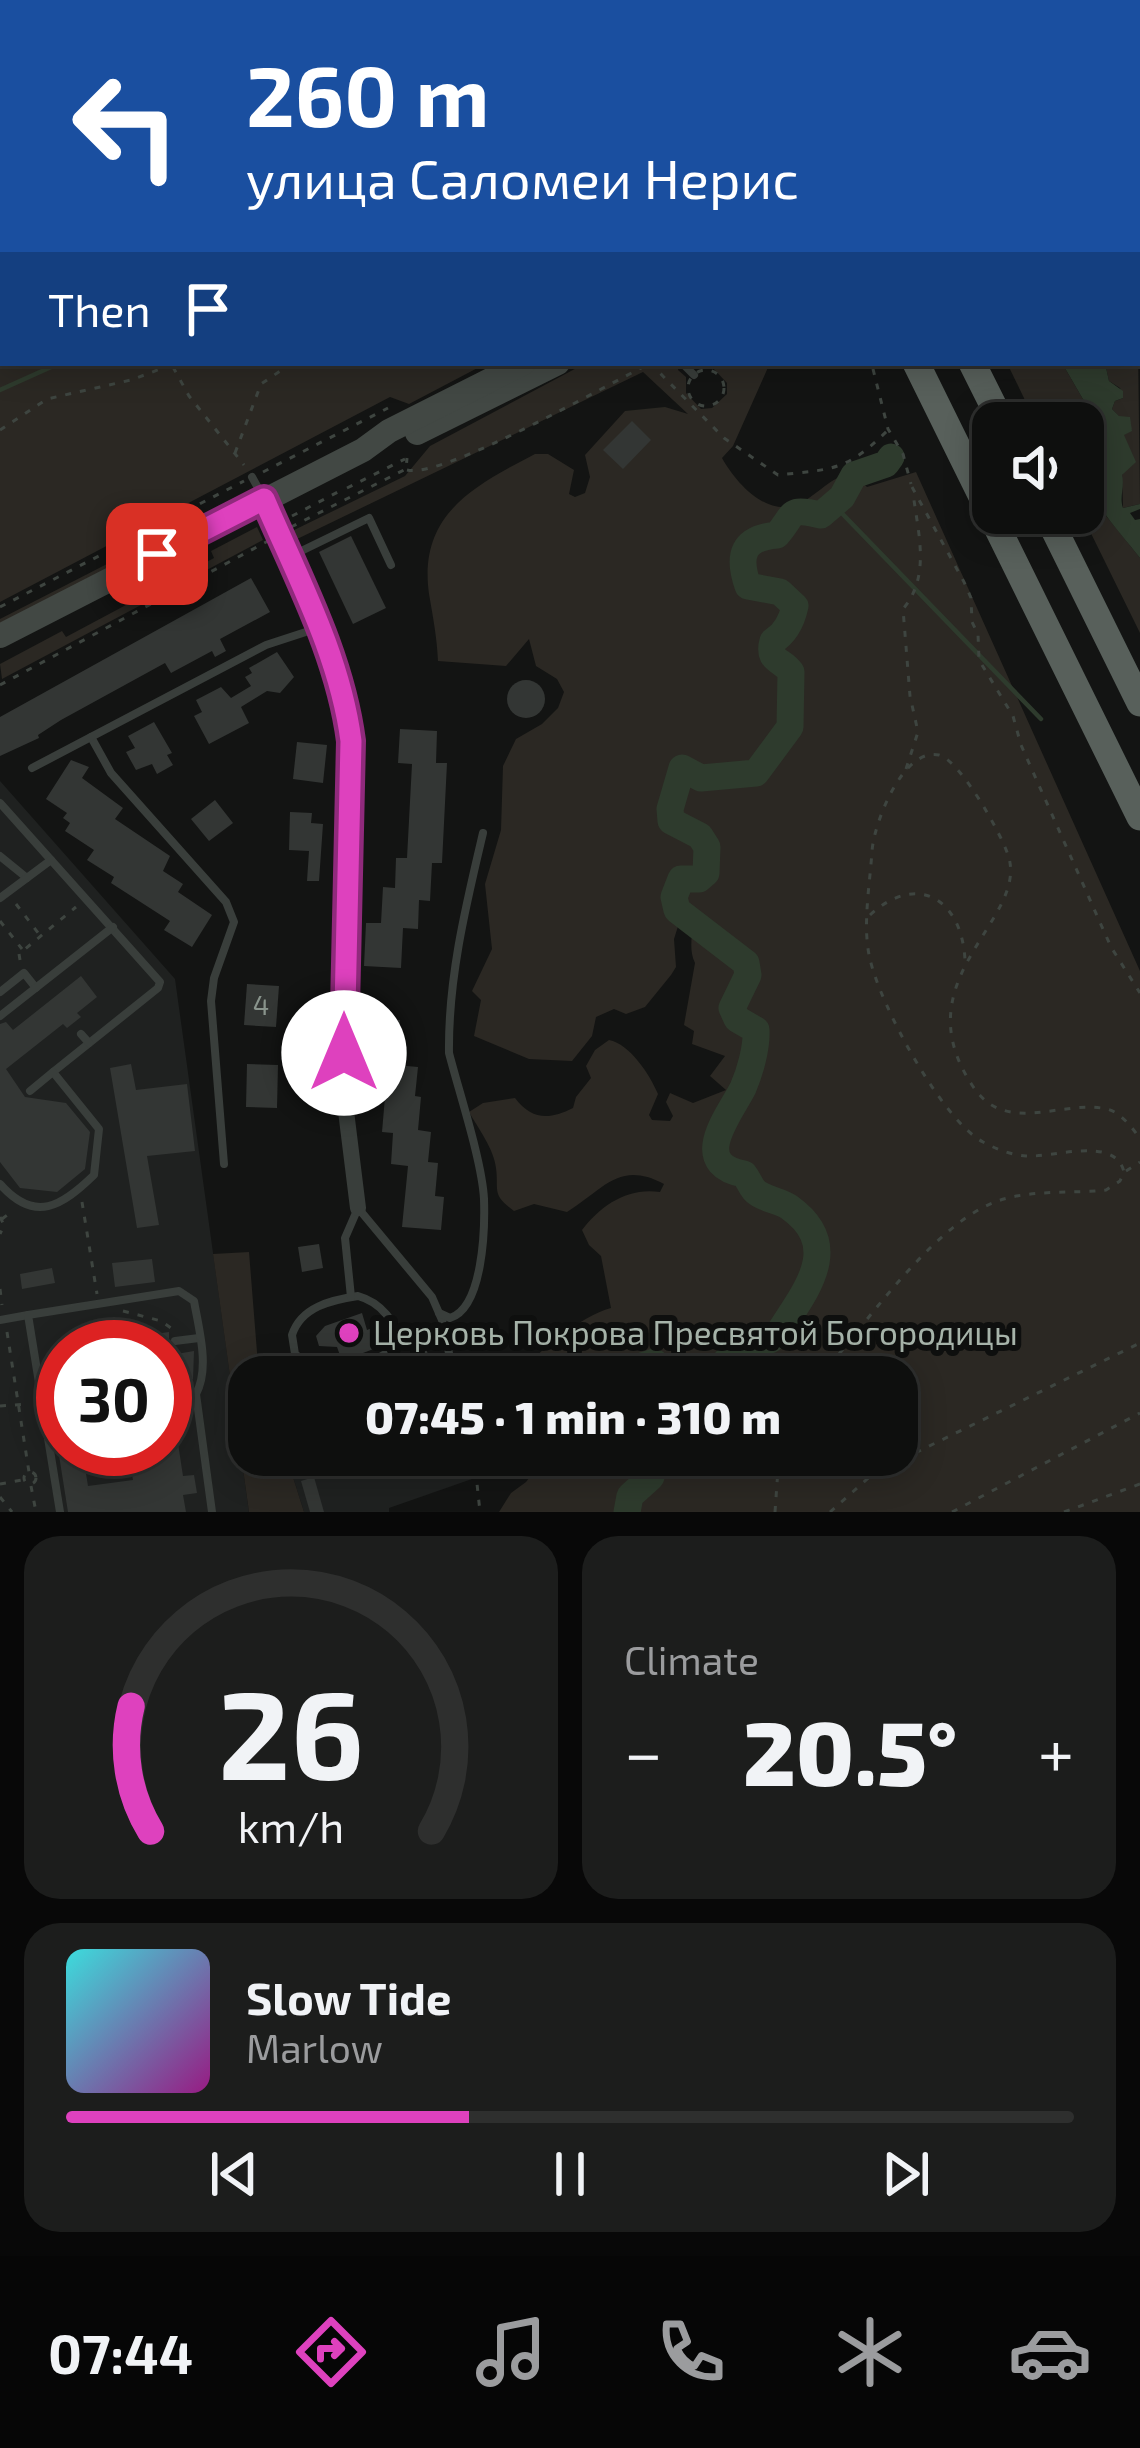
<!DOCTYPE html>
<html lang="en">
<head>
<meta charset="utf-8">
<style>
  body { margin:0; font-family:"Exo 2",sans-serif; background:#1c1d1c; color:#f1f3f6; height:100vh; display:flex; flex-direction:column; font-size:45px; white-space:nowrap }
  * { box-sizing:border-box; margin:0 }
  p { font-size:39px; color:#9b9c9e }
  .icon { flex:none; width:66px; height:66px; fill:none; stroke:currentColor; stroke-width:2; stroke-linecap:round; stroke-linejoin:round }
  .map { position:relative; height:1512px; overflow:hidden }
  .panel { display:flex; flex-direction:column; gap:24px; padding:24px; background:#080808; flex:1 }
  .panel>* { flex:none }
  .guide { position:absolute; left:0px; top:0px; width:1140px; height:366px; box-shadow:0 6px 30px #0003,0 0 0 3px #2e2f2e; background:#1a4fa0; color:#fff; overflow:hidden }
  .tools { position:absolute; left:972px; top:402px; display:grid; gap:24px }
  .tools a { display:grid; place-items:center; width:132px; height:132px; border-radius:24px; background:#0e0f0e; box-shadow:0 6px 30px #0003,0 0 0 3px #2e2f2e; font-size:60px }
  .speed { position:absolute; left:36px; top:1320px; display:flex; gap:24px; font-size:60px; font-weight:700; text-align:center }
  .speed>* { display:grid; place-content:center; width:156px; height:156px; border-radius:50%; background:#0e0f0e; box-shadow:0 6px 30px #0003,0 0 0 3px #2e2f2e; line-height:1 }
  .speed .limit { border:18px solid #d22; background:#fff; color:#111 }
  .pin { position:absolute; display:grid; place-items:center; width:102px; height:102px; color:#fff; margin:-51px; border-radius:24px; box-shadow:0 6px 18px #0006 }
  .me { position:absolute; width:132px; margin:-66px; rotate:0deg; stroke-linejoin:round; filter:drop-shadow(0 0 9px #0008) }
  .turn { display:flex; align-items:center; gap:42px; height:252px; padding:0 48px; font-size:54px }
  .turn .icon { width:156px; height:156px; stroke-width:2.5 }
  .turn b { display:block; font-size:84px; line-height:102px }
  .then { display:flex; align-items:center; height:114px; padding:0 48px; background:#0003; gap:24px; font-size:45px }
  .big { font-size:90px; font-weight:800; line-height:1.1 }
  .panel .widget { flex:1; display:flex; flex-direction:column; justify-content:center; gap:18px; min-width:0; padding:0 42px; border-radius:36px; background:#1c1d1c }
  .panel .dial { align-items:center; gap:0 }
  .dial svg { height:312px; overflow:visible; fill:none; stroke:#2e2f2e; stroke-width:7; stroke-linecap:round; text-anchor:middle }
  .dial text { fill:#f1f3f6; stroke:none }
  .song { display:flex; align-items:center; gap:36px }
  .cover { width:144px; height:144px; border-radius:18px; background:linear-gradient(135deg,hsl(180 70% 55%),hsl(310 70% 35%)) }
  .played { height:12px; border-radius:6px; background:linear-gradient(90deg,#de41be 40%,#2e2f2e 40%) }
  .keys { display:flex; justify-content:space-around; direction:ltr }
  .heat { display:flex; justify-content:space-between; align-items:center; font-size:66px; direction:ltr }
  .panel .tiles { flex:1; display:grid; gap:24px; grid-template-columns:1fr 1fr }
  .widget:last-child { grid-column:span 2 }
  .trip { position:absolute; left:228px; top:1356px; width:690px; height:120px; border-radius:36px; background:#0e0f0e; box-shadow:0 6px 30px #0003,0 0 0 3px #2e2f2e; font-weight:800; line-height:120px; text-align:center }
  .menu { display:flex; height:192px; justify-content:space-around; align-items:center; background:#060606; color:#9b9c9e }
  .menu .icon { width:84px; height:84px }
  .menu .on { color:#de41be }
  .menu b { font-size:54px; color:#f1f3f6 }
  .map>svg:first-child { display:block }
</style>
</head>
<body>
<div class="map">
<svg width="1140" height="1512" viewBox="0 0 1140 1512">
  <rect width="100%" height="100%" fill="#131413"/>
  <g fill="#1f2120" fill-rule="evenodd">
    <path d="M0,781L175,979L249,1512H0ZM63,1347H165V1449H63Z"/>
    <polygon points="286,1455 466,1455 472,1479 389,1508 389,1512 304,1512"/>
  </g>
  <g fill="#2b2823">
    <polygon points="0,0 699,0 701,3 3,3 3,363 487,363 409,404 390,397 0,602"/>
    <polygon points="1083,0 1140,0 1140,215 1137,3 1083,3"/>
    <polygon points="1137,265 1140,504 1123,508 1122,475 1133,461 1123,435 1132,430 1112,409 1115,401 1123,398 1120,388 1109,381 1105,363 1137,363"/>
    <path d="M586,363H679L678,370L686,377V393L701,409L712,408L727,394V383L712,367L692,363H770L733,446L722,458C735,481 763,514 793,506C811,501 825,482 844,475L857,478L867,487L916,472L1140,971V1512H499L511,1493L526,1482L547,1455H897V1377H577L572,1363H561L546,1377H517C535,1353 581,1316 611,1308L601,1256L589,1245L582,1230C601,1205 628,1187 660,1192L664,1184C619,1160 604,1189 567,1212L534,1204L514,1211C491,1194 499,1191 496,1168C494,1149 478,1128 469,1112L483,1103L515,1098C532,1120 549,1120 573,1108L576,1097L591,1078L586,1066L595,1050L609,1040C630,1044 650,1075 658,1094L649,1115L652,1120L670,1121L673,1116L666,1102L670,1093L693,1103L726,1090L710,1076L725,1056L692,1044L694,1031L684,1025L695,963C685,942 700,923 686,901L674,939L676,967L671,975L645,1007L626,1014L614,1009L596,1017L592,1036L572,1061L529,1059L474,1036L481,1000L472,991L492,949L485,884L501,830L503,766L516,739L542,724L558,708L564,692L557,679L536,666L529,639L506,666L438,661C437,638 433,617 429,594C418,514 474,486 535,454H548L574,470L569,494L575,497L585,493L590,477L585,455L625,411L665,407L688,414L643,372L293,541L290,532L405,476L430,446Z"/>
    <polygon points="1007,363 1062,363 1091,413 1083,441 1083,423 1036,423"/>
    <polygon points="1083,478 1103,512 1140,558 1140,633 1081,513"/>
    <polygon points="249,491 251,495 0,625 0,619"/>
    <polygon points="257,527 263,540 2,679 0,664 62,631 66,637 214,558 211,551"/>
    <polygon points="249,1252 259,1377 249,1377 249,1455 286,1455 304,1512 249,1512 213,1254"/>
  </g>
  <path fill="#2e3b2d" d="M1062,363H1105L1109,381L1123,391V398L1115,401L1112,409L1119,416L1130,417L1132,431L1124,435L1136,462L1122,475C1125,487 1119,497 1123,508L1140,504V509L1130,513L1135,520L1140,519V558C1113,523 1075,488 1083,441C1085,431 1089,423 1091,413Z"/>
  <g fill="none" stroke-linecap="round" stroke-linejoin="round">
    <g stroke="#2e3b2d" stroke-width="4.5">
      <polyline points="0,390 60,363"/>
      <polyline points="831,502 1041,719"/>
    </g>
    <g stroke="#2e3b2d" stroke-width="27">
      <polyline points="858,0 859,3"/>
      <path d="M630,1377L632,1369L654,1362L667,1372L714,1374L740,1346L770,1340L778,1334C804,1292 845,1247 789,1207C779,1200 762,1199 754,1190C750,1185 748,1179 744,1174C688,1164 730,1114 743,1088C750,1072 757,1047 756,1030L737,1019L732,1008L748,975L746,963L677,910L674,897L681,879H699L706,873L707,847L700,836L671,821L670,809L682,768L701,778L756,773L790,727L791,672C782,659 767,662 773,641C786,633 792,620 795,606L780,592L748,586C737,555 743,538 777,535C795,514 787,507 821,515L842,497L854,475L886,464L891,457"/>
      <polyline points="627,1512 630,1496 651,1477 639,1455"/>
    </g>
  </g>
  <g fill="#333634">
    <polygon points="632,421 651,440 623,469 603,450"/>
    <polygon points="351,536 386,608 353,624 319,552"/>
    <polygon points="251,578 270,612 220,639 226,651 215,657 212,651 171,673 165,663 61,720 38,735 39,738 0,756 0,717"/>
    <polygon points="277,652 294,677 280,693 267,691 241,707 249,723 209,744 194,716 202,712 196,700 221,687 231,698 251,686 245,677 252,673 249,668"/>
    <circle cx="526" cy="699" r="19"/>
    <polygon points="154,722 172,753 167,755 173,765 157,774 152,764 136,770 126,752 135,748 128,736"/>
    <polygon points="400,729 437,731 436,763 447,763 442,863 432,863 430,901 419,900 418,929 403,928 401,968 364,966 366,923 381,923 383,887 395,888 396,858 407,858 412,764 398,763"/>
    <polygon points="297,742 327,745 323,783 293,779"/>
    <polygon points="71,760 89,767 82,778 123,808 115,819 170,856 163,871 183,884 178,892 212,915 192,947 164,930 170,921 111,883 114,877 87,860 94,850 65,831 70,823 63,818 67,813 46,799"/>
    <polygon points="215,800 233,823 209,841 191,819"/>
    <polygon points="290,812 312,813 311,823 323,824 319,881 307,881 309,851 289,850"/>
    <polygon points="81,976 97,997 77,1013 81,1017 67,1028 63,1024 6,1069 25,1097 66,1103 90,1132 85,1169 57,1192 20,1188 0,1162 0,1024 6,1022 13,1030"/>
    <polygon points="247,984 279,986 276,1027 244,1025"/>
    <polygon points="361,1016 400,1020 396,1065 418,1067 415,1096 421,1097 418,1130 431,1132 428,1162 438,1163 435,1196 444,1197 441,1230 402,1227 408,1166 391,1164 393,1133 382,1132 385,1097 371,1096 375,1058 358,1056"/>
    <polygon points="131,1064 136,1090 187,1084 195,1151 147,1156 159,1225 137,1228 110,1068"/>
    <polygon points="247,1064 278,1065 277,1108 246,1107"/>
    <polygon points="319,1244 323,1268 302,1272 298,1247"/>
    <polygon points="152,1259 155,1282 115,1287 112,1263"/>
    <polygon points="52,1268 55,1283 22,1289 20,1274"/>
    <polygon points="362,1313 367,1330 377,1326 384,1345 342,1361 337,1347 319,1346 316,1336 325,1326"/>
    <polygon points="169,1332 169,1347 113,1347 112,1340"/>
    <polygon points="426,1348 433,1371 425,1377 349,1377"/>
    <polygon points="194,1351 193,1379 165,1383 165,1356"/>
    <polygon points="63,1355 63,1441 57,1441 44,1358"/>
    <polygon points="165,1404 172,1404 183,1476 194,1475 197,1493 183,1495 186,1512 68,1512 58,1449 82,1449 88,1486 133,1480 131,1468 147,1466 145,1449 165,1449"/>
    <polygon points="314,1477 324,1512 310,1512 301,1481"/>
  </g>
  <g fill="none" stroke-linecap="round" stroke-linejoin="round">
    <g stroke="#3e4540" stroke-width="3" stroke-dasharray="6 9" stroke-linecap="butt">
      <polyline points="92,0 105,3"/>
      <polyline points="491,0 492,3"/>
      <polyline points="575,0 576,3"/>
      <polyline points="702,0 703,3"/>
      <polyline points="154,3 185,0"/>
      <polyline points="276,3 276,0"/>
      <polyline points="0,126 3,131"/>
      <polyline points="0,207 3,209"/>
      <polyline points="0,305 3,304"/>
      <polyline points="1137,307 1140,309"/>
      <polyline points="1137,348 1140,346"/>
      <path d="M650,363L724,438L778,475C834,469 846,471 887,431"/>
      <polyline points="173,367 189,396 244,465"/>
      <polyline points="873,369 888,429 903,454 911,484"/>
      <circle cx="706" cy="388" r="18"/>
      <polyline points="0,430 47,399 131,380 171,365"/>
      <polyline points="235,453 261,384 292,363"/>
      <path d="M407,470C443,479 608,384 649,364"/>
      <polyline points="263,472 388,408"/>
      <polyline points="912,487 964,582 971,598 972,622 978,634 979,660 1013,716 1021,745 1111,947 1140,993"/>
      <polyline points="347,488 405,459"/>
      <polyline points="292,516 338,492"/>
      <polyline points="291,527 406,469 407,458"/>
      <polyline points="0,607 244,481"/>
      <polyline points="0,685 268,541"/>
      <path d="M906,769L918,732L910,696L903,609C931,576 918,533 913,493"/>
      <polyline points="16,904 39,934"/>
      <path d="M870,915C918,871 962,900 965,960"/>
      <polyline points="0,921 22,949"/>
      <polyline points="20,960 19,954 76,907"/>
      <polyline points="1126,1171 1140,1162"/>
      <polyline points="82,1202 97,1294"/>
      <polyline points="0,1217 4,1225 0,1234"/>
      <polyline points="2,1219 11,1212"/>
      <polyline points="0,1289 2,1305"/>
      <polyline points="123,1311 161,1321 175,1331"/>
      <polyline points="7,1332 29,1472"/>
      <path d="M820,1377C865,1325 932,1226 995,1202C1028,1189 1071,1194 1106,1190L1120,1181L1124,1172C1115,1135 1053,1158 1026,1156C1011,1155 996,1149 983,1142C942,1120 880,1005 870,959C862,927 870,884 872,851C874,823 903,747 939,755C960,760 1003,836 1009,858C1026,922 902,979 972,1085C1005,1137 1061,1099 1107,1109C1120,1112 1133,1128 1140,1139"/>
      <polyline points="0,1406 28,1404"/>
      <polyline points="474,1455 480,1512"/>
      <circle cx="30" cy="1478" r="6"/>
      <polyline points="0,1484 22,1480"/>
      <polyline points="31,1486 36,1512"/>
      <polyline points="0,1497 12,1512"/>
      <polyline points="775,1512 779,1455"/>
      <polyline points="830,1512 874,1473 1140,1343"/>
      <polyline points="952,1512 1140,1413"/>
      <polyline points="1064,1512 1140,1484"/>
    </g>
    <g stroke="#393e3b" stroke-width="8">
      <polyline points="682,363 694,375"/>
      <polyline points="863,364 864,363"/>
      <polyline points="252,477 263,497"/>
      <polyline points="291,556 369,518 391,565"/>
      <polyline points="91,737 111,773 226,902 234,922 214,978 211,1001 224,1164"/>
      <polyline points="32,768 266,645 318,628"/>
      <polyline points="0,803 51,860"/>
      <polyline points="0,856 27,878"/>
      <path d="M0,898L51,860L160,982L158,988L53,1072L99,1129L94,1175C62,1206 35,1224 0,1184"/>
      <polyline points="0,992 24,973 36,988"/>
      <polyline points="0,1016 113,927"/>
      <polyline points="81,1034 89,1043"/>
      <polyline points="30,1091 53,1072"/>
      <path d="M358,1296C380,1302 399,1323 397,1346C366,1369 328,1382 295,1354L292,1335C301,1307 331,1300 358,1296Z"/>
      <polyline points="351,1297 345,1238 358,1208 432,1297 442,1320 454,1377"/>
      <path d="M439,1313L450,1318C483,1308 485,1229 484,1199C482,1161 459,1092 449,1053C448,978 466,905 483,833"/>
      <polyline points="0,1320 28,1315"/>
      <polyline points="175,1341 199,1338"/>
      <polyline points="383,1467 418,1455"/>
      <path d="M60,1512L28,1315L179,1291L194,1301C199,1330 210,1368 196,1394L212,1512"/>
    </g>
    <path stroke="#393e3b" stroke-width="16" d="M264,499C298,577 340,656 351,741L344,1095L358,1208"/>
    <g stroke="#424844" stroke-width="24">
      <polyline points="908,0 910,3"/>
      <polyline points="928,3 930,0"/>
      <polyline points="952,3 954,0"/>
      <polyline points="1069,3 1069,0"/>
      <polyline points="417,433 558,363"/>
      <polyline points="0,636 363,450 389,431 524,363"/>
    </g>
    <g stroke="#58605b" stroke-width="27">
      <polyline points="736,0 738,3"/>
      <polyline points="792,0 793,3"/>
      <polyline points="916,363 1140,817"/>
      <polyline points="972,363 1002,423"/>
      <polyline points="1046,513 1140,703"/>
    </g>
  </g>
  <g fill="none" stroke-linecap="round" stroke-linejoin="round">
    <g stroke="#902a7c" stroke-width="30">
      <path id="route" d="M157,554L264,499C298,578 340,656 351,741L344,1053"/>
    </g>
    <use href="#route" stroke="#de41be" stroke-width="21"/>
  </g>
  <circle fill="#de41be" stroke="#0e0f0e" stroke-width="4.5" cx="349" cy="1333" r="12"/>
  <g text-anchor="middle" stroke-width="12" stroke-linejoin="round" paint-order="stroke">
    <g font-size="27" fill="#89948c">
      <text x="261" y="1015">4</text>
    </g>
    <g font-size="33" fill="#a6b3a9" stroke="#0e0f0e" text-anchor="start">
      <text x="373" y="1345">Церковь Покрова Пресвятой Богородицы</text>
    </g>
  </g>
</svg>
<div class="tools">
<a><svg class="icon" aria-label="sound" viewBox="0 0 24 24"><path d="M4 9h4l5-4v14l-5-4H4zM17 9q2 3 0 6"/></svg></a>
</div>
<div class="speed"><div class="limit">30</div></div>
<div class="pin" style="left:157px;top:554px;background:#d93025"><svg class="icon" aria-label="arrive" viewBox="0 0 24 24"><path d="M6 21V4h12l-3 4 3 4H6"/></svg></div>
<svg class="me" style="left:344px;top:1053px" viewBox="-20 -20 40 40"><circle r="19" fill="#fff"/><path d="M0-13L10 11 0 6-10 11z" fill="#de41be"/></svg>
<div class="trip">07:45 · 1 min · 310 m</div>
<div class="guide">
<div class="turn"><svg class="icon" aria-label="left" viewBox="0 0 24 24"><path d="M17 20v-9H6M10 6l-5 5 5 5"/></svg><div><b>260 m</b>улица Саломеи Нерис</div></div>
<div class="then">Then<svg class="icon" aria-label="arrive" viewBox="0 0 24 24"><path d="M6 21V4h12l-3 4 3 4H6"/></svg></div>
</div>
</div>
<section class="panel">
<div class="tiles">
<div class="widget dial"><svg viewBox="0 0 100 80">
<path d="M14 69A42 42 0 1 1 86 69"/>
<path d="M14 69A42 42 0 0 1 9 37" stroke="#de41be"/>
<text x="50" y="56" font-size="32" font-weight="700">26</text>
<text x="50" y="72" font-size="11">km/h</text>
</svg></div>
<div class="widget"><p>Climate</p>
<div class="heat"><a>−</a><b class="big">20.5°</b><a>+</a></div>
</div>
<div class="widget">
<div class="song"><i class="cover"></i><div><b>Slow Tide</b><p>Marlow</p></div></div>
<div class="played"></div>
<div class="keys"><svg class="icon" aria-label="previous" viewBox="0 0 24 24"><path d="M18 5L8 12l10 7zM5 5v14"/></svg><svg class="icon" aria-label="pause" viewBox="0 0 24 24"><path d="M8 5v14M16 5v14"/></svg><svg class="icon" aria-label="next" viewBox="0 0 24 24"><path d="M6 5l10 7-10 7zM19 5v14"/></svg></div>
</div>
</div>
</section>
<nav class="menu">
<b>07:44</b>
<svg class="icon on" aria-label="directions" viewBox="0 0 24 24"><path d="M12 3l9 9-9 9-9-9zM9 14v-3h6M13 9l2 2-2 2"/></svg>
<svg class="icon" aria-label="music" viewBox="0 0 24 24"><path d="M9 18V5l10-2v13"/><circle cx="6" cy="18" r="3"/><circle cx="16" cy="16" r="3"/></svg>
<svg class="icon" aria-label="phone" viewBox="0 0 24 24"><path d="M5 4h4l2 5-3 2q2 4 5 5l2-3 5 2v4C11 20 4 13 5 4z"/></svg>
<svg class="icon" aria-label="climate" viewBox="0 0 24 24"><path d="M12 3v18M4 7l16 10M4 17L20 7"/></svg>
<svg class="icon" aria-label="car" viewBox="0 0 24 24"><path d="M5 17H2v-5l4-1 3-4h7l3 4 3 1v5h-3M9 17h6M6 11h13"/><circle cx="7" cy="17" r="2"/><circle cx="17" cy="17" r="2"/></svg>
</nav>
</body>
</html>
